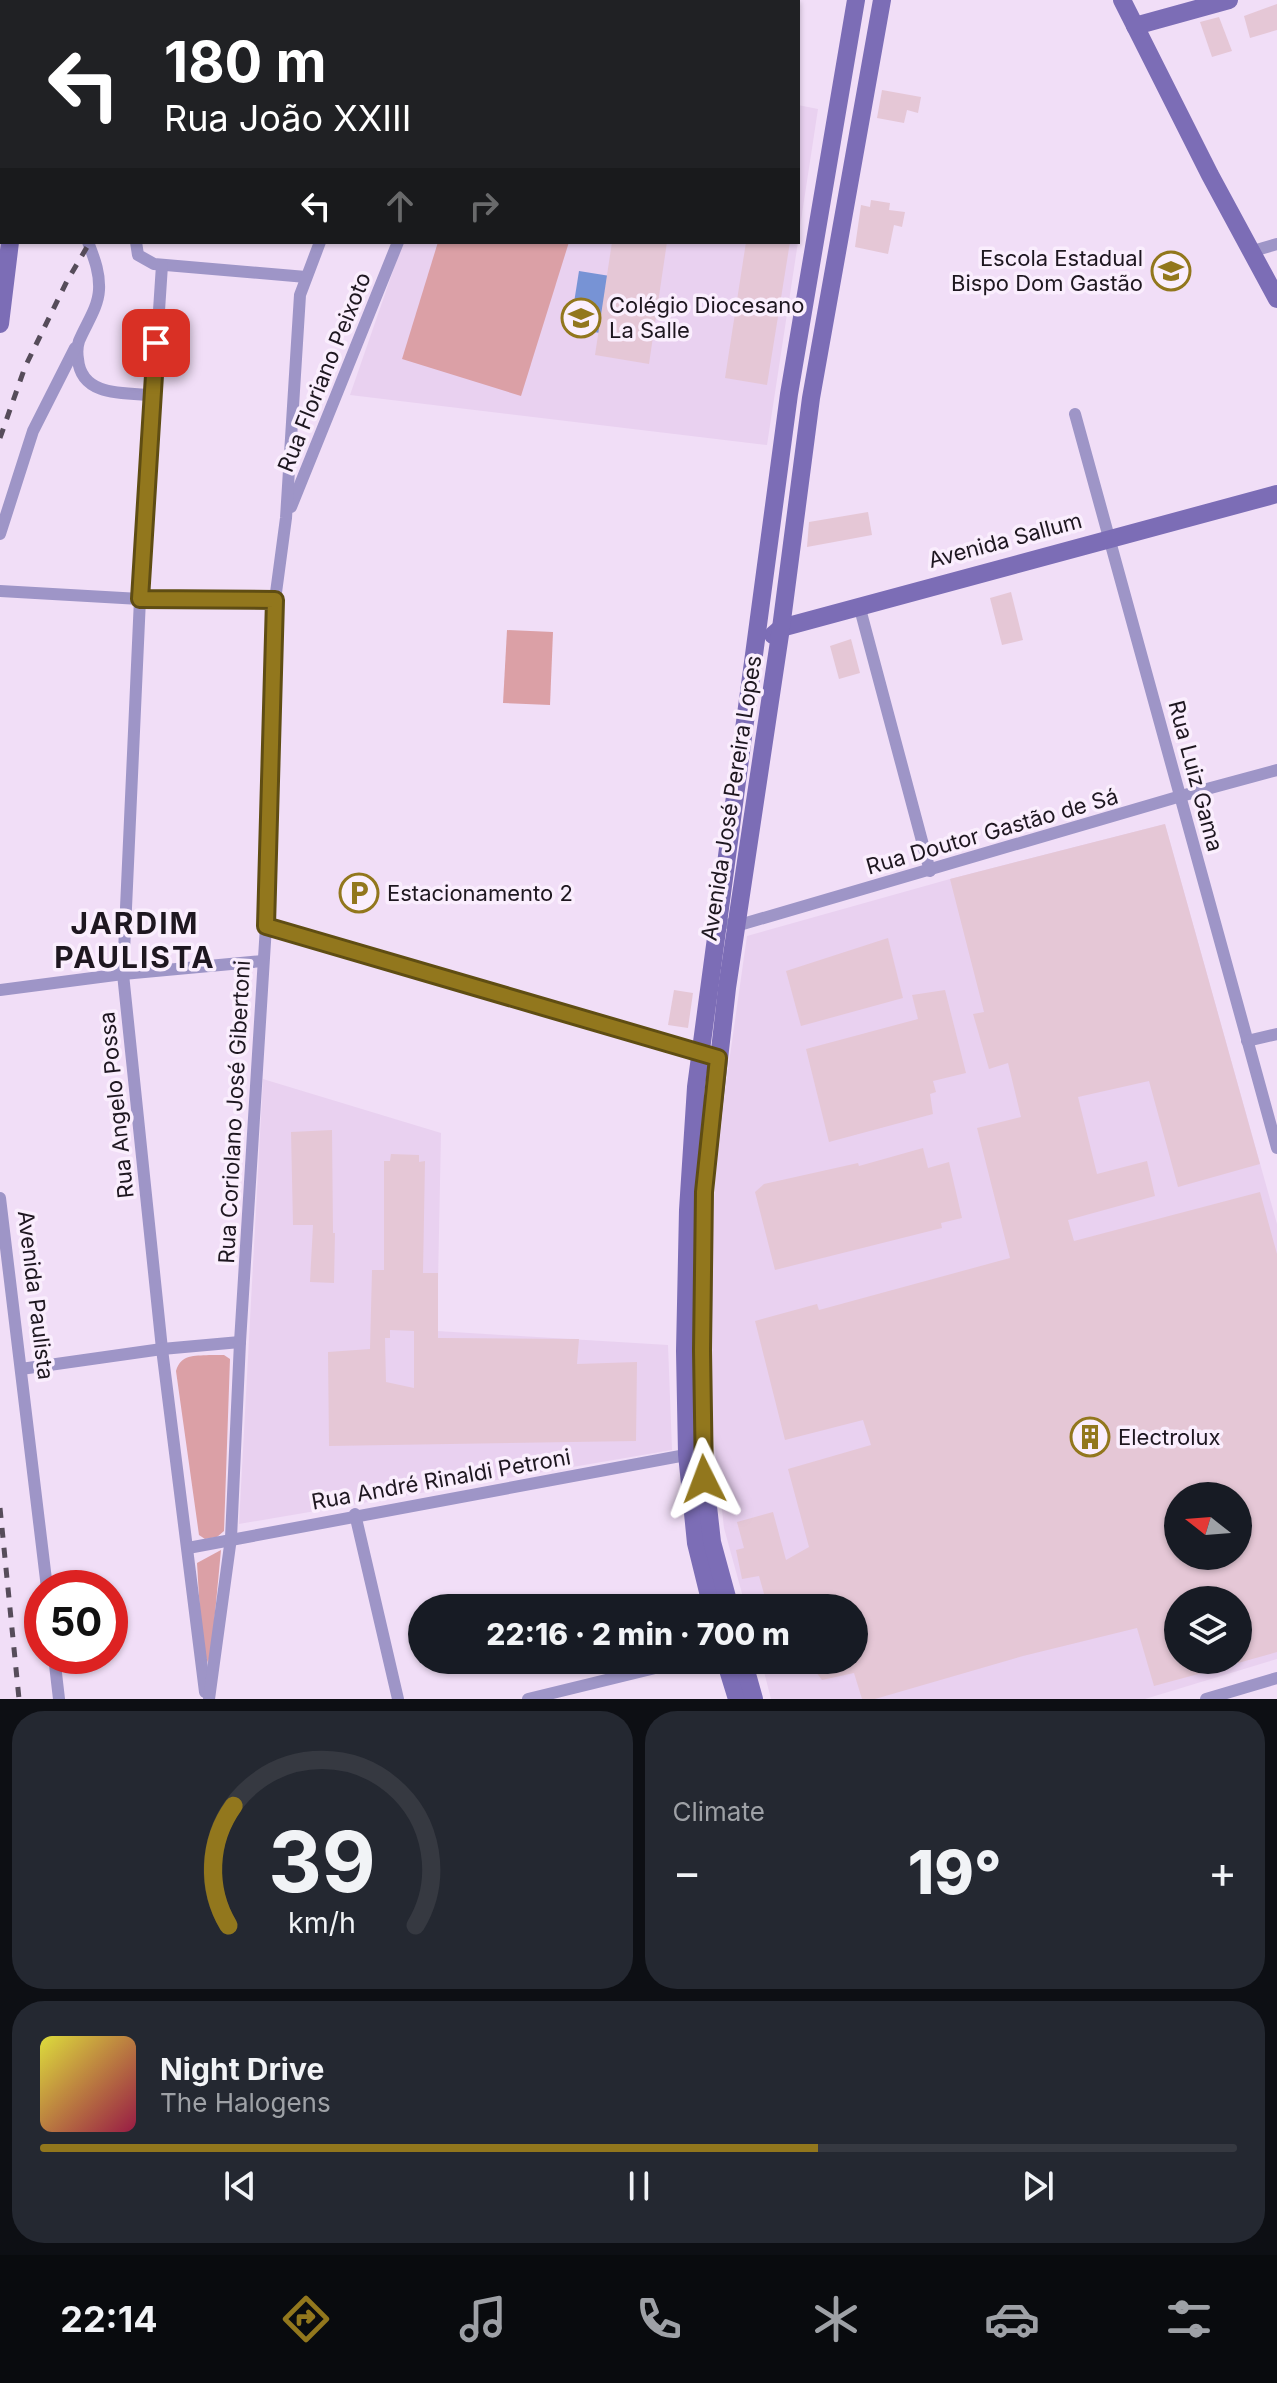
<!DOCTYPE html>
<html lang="en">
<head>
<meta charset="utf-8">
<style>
  body { margin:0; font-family:Inter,sans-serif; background:#242831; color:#f1f3f6; height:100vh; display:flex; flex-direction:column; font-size:30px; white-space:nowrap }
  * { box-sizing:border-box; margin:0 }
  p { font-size:26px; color:#9ea1a6 }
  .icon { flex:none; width:44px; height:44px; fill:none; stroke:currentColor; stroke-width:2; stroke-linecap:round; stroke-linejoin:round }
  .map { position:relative; height:1699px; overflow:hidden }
  .details { display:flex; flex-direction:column; gap:12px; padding:12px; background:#0d0f14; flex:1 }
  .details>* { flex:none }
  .banner { position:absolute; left:0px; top:0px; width:800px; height:244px; box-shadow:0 2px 6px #0004; background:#202124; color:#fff; overflow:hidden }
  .needle { width:52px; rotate:287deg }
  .fabs { position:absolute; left:1164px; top:1482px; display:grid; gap:16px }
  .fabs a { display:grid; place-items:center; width:88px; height:88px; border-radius:50%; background:#171b24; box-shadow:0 2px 6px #0004; font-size:40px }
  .speed { position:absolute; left:24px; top:1570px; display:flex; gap:16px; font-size:40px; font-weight:700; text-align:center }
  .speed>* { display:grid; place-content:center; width:104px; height:104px; border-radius:50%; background:#171b24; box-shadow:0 2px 6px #0004; line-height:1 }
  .speed .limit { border:12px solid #d22; background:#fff; color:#111 }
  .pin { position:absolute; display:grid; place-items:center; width:68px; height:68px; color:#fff; margin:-34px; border-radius:16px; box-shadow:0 4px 12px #0006 }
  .me { position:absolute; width:88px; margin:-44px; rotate:357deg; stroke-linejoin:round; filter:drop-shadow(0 0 6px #0008) }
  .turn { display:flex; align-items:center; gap:28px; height:168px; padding:0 32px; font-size:36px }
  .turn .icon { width:104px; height:104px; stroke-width:2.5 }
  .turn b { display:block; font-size:56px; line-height:68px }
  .lanes { display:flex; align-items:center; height:76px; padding:0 32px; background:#0003; justify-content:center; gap:40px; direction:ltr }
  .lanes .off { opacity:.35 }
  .big { font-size:60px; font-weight:800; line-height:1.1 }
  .details .card { flex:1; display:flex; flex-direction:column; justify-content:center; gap:12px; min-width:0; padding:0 28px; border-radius:32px; background:#242831 }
  .details .dial { align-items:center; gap:0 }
  .dial svg { height:208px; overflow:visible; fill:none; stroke:#363941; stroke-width:7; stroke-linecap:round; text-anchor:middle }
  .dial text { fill:#f1f3f6; stroke:none }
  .song { display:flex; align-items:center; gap:24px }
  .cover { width:96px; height:96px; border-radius:12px; background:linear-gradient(135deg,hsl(60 70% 55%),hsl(340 70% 35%)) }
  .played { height:8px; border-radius:4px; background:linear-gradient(90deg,#92771d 65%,#363941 65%) }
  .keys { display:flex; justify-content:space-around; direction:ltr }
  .heat { display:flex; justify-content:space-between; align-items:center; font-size:44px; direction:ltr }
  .details .tiles { flex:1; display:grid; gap:12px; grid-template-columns:1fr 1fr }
  .card:last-child { grid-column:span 2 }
  .trip { position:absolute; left:408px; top:1594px; width:460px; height:80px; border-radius:40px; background:#171b24; box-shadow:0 2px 6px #0004; font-weight:800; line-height:80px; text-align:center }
  .dock { display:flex; height:128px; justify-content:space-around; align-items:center; background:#090b0e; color:#9ea1a6 }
  .dock .icon { width:56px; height:56px }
  .dock .active { color:#92771d }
  .dock b { font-size:36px; color:#f1f3f6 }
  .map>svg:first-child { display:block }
</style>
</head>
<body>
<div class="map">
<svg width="1277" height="1699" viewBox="0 0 1277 1699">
  <rect width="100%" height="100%" fill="#f1def7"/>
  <g fill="#e9d1f0" fill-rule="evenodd">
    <polygon points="798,105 818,109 798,240"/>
    <polygon points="403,242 798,242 767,445 350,395"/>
    <path d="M1165,824L1277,1224V1659L1145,1699H771L761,1660H854V1608H746L724,1528L712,1421L710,1303L716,1154L747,936L950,879ZM1178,1496H1238V1556H1178ZM1178,1600H1238V1660H1178Z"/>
    <polygon points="263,1079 441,1133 437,1331 668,1345 672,1450 239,1524"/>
  </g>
  <g fill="#dba0a6">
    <polygon points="438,242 569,242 521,396 402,359"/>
    <polygon points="507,630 553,632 550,705 503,703"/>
    <path d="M209,1355H224L230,1359L224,1531L217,1537L205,1539L199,1535L176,1371C181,1354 194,1356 209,1355Z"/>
    <polygon points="221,1550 212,1645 208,1663 202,1646 197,1563"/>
  </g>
  <polygon fill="#7793d5" points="579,271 610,276 600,333 570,328"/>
  <g fill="#e5c7d6" fill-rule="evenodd">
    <polygon points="1277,4 1277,30 1250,38 1244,16"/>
    <polygon points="1219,17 1232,51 1212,57 1200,22"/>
    <polygon points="882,90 921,97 918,113 907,110 904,123 877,118"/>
    <polygon points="871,200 890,203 889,210 905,212 902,227 894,225 888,254 855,247 861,205 870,207"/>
    <polygon points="612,242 667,242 649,364 595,355"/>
    <polygon points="746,242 790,242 767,385 725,378"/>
    <polygon points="868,512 872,535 807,547 809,522"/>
    <polygon points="1011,592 1023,640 1002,645 990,598"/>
    <polygon points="851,639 860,673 839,679 830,646"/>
    <path d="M1165,824L1260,1164L1178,1187L1149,1081L1078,1097L1097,1174L1147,1161L1155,1196L1068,1220L1074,1241L1260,1192L1277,1254V1652L1238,1663V1600H1178V1660H1234L1235,1664L1154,1686L1137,1628L1023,1656L875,1699H862L854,1673L822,1680L807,1660H854V1608H768L759,1576L742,1579L736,1550L744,1548L737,1522L773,1512L786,1560L809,1547L788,1469L871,1445L863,1420L785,1440L755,1321L817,1304L819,1310L1010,1258L977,1128L1021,1117L1008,1063L989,1069L973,1014L984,1012L950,879ZM1178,1496H1238V1556H1178Z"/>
    <polygon points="888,938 903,998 801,1026 786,971"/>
    <polygon points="674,990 693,993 688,1028 668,1025"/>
    <polygon points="945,990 966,1073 933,1081 936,1092 930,1094 933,1114 829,1142 806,1049 918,1019 912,995"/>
    <polygon points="332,1130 333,1233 335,1233 334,1283 310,1282 313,1225 293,1225 291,1132"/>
    <polygon points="923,1148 928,1168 949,1162 962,1218 941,1223 942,1228 775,1270 755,1192 764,1184 858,1163 859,1166"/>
    <path d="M391,1154L419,1155V1162L425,1161L423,1273H438V1338L579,1339L577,1364L637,1362L636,1441L329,1446L328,1352L370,1349L372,1270H384V1161H390ZM390,1330L414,1331V1388L386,1382L385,1338H390Z"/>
  </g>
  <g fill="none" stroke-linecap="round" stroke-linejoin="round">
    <g stroke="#9e95c7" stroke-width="12">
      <polyline points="276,2 277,0"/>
      <polyline points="385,2 385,0"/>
      <polyline points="517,2 518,0"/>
      <polyline points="0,36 2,37"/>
      <path d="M88,242C94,258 100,272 99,290C98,308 86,324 79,341C77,347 77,353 78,359C81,397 125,393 153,395"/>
      <polyline points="136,242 138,255 154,264 306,277"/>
      <polyline points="1253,251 1277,244"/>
      <polyline points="162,265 140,599 123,974 162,1349 205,1692"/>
      <polyline points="1075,414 1277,1148"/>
      <polyline points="291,507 398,242"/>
      <polyline points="0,534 33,431 75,348"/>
      <polyline points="0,591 140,599 275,600"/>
      <polyline points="859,605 930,871"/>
      <polyline points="730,924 736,926 1181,796 1277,770"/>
      <polyline points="266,926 704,1055"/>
      <polyline points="0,990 123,974 263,961"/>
      <polyline points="1247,1041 1277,1034"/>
      <polyline points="0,1198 47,1588"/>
      <polyline points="21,1369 162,1349 240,1342"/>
      <polyline points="355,1514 398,1699"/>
      <polyline points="188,1548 691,1454"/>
      <polyline points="54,1656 59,1699"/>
      <polyline points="209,1699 231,1538 240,1342 266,926 275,600 286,518 300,295 320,242"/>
      <polyline points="528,1699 688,1660"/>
      <polyline points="1206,1699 1277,1678"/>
    </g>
    <g stroke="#7c6db6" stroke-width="18">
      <polyline points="1122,0 1210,175 1277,299"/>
      <polyline points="75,2 76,0"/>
      <polyline points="207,2 209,0"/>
      <polyline points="1135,26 1229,0"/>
      <polyline points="0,324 10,242"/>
      <polyline points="773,635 781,628 1277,494"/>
      <polyline points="712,1608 696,1543 687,1454 685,1351 688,1210 696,1087 789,394 856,0"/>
      <polyline points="730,1608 712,1542 702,1453 704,1192 727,988 781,628 811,398 882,0"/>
      <polyline points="725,1660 737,1699"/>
      <polyline points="743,1660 754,1699"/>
    </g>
    <g stroke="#564c5a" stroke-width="5" stroke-dasharray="10 10" stroke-linecap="butt">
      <polyline points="234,2 235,0"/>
      <polyline points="0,438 25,367 67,281 90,242"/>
      <polyline points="0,1508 19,1699"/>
    </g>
  </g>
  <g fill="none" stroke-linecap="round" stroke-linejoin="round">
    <g stroke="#5f4d13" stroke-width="20">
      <polyline id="route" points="156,343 140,599 275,600 266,926 718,1058 704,1192 702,1350 704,1479"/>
    </g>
    <use href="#route" stroke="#92771d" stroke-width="14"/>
  </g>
  <defs>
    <g id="school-ring" transform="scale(2)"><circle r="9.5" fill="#faeefd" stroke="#92771d" stroke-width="1.5"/><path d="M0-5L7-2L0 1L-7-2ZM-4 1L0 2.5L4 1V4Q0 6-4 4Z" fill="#92771d"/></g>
    <g id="university-ring" transform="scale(2)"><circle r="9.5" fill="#faeefd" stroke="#92771d" stroke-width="1.5"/><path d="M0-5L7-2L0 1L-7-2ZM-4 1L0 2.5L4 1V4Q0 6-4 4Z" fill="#92771d"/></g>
    <g id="parking-ring" transform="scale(2)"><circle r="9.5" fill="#faeefd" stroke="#92771d" stroke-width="1.5"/><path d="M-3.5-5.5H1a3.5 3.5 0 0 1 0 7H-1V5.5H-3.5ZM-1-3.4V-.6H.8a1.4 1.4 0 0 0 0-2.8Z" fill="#92771d"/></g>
    <g id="building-ring" transform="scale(2)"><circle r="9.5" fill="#faeefd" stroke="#92771d" stroke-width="1.5"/><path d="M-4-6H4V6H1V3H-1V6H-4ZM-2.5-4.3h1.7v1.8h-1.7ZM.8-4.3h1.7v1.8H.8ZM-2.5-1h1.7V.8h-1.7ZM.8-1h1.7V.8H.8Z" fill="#92771d"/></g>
  </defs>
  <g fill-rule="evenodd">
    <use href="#school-ring" x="1171" y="271"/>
    <use href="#university-ring" x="581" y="318"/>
    <use href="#parking-ring" x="359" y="893"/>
    <use href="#building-ring" x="1090" y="1437"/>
  </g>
  <g text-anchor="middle" stroke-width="7" stroke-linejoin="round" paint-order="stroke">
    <g font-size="22" fill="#1e1720" stroke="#faeefd" text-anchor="start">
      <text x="1143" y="266" text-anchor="end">Escola Estadual<tspan x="1143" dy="25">Bispo Dom Gastão</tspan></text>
      <text x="609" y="313">Colégio Diocesano<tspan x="609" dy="25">La Salle</tspan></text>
      <text x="387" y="901">Estacionamento 2</text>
      <text x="1118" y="1445">Electrolux</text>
    </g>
    <g font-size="22" fill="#1e1720" stroke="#faeefd">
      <text transform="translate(324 372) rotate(-68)" y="8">Rua Floriano Peixoto</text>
      <text transform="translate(1005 540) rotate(-15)" y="8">Avenida Sallum</text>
      <text transform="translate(1196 776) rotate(75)" y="8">Rua Luiz Gama</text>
      <text transform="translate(731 798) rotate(-81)" y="8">Avenida José Pereira Lopes</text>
      <text transform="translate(992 831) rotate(-16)" y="8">Rua Doutor Gastão de Sá</text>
      <text transform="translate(116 1105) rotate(-96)" y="8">Rua Angelo Possa</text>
      <text transform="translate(234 1112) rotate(-87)" y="8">Rua Coriolano José Gibertoni</text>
      <text transform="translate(36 1295) rotate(83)" y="8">Avenida Paulista</text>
      <text transform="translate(441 1479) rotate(-10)" y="8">Rua André Rinaldi Petroni</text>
    </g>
    <g font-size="30" font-weight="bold" letter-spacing="2" fill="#1e1720" stroke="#faeefd">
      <text x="135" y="934">JARDIM<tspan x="135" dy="34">PAULISTA</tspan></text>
    </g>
  </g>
</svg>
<div class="fabs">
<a><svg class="needle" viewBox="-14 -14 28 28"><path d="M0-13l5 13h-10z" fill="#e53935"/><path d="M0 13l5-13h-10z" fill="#9ea1a6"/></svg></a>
<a><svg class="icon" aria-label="layers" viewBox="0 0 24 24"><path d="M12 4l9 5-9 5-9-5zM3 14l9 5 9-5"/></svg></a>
</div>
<div class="speed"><div class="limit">50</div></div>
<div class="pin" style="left:156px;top:343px;background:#d93025"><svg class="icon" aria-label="arrive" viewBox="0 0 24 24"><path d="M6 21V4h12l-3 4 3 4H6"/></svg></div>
<svg class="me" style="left:704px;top:1479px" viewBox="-20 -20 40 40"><path d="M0-17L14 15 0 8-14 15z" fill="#92771d" stroke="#fff" stroke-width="4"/></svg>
<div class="trip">22:16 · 2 min · 700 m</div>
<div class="banner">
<div class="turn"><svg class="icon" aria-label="left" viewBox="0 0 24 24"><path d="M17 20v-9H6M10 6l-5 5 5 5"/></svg><div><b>180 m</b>Rua João XXIII</div></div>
<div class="lanes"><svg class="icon" aria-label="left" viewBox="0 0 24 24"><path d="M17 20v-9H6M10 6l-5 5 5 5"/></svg><svg class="icon off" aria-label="ahead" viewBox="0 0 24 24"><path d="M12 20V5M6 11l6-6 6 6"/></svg><svg class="icon off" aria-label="right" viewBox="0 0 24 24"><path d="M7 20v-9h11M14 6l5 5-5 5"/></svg></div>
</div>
</div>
<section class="details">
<div class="tiles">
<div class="card dial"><svg viewBox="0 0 100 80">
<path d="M14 69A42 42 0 1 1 86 69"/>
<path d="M14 69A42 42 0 0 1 16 23" stroke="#92771d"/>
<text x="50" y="56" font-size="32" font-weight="700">39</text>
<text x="50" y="72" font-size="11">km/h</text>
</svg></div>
<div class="card"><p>Climate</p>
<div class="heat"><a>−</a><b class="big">19°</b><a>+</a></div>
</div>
<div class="card">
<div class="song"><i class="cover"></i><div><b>Night Drive</b><p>The Halogens</p></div></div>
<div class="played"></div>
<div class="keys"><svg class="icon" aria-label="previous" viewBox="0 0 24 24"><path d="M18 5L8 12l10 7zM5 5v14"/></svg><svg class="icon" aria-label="pause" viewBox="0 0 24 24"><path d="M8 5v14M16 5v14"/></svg><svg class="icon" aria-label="next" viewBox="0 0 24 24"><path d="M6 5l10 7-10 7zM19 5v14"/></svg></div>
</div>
</div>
</section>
<nav class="dock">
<b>22:14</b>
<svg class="icon active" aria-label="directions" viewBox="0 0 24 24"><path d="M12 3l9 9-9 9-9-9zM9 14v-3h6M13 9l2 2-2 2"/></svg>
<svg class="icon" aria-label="music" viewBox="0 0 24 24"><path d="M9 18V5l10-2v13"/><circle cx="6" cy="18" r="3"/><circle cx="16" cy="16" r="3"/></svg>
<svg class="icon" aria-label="phone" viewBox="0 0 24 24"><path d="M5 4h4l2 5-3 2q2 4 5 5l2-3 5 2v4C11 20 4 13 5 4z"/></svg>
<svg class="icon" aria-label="climate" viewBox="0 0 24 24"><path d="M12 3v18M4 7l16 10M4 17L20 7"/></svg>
<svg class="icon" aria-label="car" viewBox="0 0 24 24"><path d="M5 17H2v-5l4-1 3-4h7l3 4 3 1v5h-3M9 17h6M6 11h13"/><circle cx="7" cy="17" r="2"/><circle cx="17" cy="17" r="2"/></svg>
<svg class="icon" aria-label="filters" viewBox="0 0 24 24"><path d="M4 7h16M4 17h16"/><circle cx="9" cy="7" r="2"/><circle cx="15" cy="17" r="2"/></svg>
</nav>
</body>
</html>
